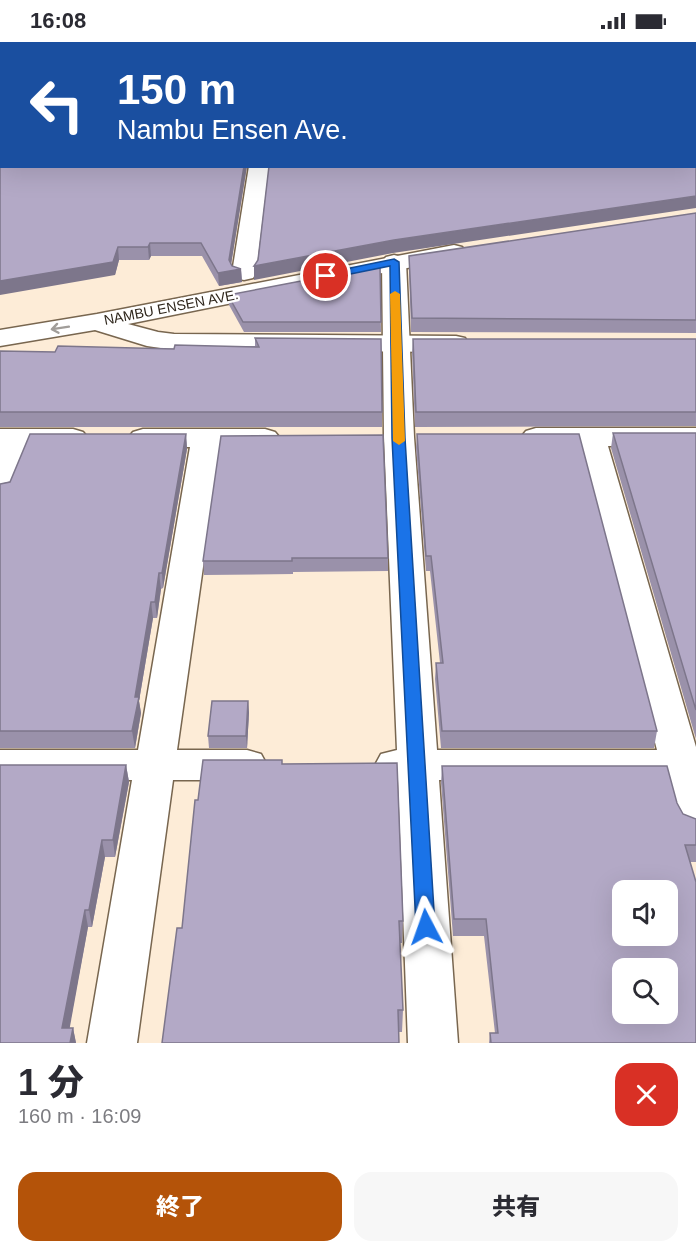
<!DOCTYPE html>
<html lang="ja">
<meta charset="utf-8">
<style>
body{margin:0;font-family:Helvetica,"Noto Sans JP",sans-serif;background:#f7f7f7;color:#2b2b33;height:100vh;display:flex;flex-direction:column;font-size:22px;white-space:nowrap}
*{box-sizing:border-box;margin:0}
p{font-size:20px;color:#7c7c81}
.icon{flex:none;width:33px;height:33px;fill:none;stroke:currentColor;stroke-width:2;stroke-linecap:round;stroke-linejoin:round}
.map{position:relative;height:1001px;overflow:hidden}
.panel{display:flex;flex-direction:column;background:#fff;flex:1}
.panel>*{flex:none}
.top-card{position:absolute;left:0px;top:0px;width:696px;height:126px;box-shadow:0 6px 24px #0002;background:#1a4fa0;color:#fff;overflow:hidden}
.tools{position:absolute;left:612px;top:838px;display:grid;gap:12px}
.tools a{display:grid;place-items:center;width:66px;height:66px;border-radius:12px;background:#fff;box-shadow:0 6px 24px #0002;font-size:30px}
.pin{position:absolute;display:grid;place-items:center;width:51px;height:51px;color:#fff;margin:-26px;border:3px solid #fff;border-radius:50%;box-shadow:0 2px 6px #0007}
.me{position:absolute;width:66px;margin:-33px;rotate:356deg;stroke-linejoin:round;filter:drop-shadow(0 0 4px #0008)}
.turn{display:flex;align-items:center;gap:21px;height:126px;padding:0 18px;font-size:27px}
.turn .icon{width:78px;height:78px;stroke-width:2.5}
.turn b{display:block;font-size:42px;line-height:51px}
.round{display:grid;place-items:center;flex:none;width:63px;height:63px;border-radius:18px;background:#f7f7f7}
.head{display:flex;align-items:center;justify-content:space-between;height:102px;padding:0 18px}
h1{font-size:36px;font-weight:800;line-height:45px}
.action{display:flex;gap:12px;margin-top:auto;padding:12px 18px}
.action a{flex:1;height:69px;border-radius:18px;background:#b45309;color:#fff;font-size:24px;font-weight:800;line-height:69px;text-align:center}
.action a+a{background:#f7f7f7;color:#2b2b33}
.status{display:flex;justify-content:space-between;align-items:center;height:42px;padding:0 30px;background:#fff;direction:ltr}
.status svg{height:16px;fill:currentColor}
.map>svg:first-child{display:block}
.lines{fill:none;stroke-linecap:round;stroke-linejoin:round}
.street-casing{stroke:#78664f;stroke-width:3}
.secondary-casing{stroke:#78664f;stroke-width:3}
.street{fill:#fff;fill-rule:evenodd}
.secondary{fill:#fff;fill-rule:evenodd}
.wall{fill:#9a91aa}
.shaded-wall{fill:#7d768b}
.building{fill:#b3a9c6;stroke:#7d768b;stroke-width:1.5;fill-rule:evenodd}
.oneway{stroke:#a19d99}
.route{fill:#1a73e8;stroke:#114b97;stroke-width:1.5}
.slow{fill:#f59e0b}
.labels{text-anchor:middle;stroke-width:4.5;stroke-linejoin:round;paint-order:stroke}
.far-street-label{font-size:14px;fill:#2e261c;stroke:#fff}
</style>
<div class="status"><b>16:08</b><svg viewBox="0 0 49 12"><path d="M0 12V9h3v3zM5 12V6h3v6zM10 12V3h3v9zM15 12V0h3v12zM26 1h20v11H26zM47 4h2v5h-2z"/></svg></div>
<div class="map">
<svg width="696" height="1001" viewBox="0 0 696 1001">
<rect width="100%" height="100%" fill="#fdecd7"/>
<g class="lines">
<defs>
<g id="street">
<polygon points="249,124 269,124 256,231 253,236 244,238 235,236 232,231"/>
<polygon points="394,213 402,215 406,220 414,395 437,708 657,708 579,404 536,404 526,401 521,395 526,389 536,386 696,386 696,404 608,404 696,705 696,793 681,788 675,777 665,738 439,738 458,1001 408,1001 398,738 381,734 375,723 381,712 397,708 384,395 382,220 386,215"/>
<polygon points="0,387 73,387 83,390 88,396 83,402 73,405 31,405 11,454 0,456"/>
<polygon points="143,387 265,387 275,390 280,396 275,402 265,405 220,405 177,708 247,708 261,712 267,723 261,734 247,738 173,738 137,1001 87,1001 132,738 0,738 0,708 138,708 190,405 143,405 133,402 128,396 133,390"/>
</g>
<polygon id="secondary" points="454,203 462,205 466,210 462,215 128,282 158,290 174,292 456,294 465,296 469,302 465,308 456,310 174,308 147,304 95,288 0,304 0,288 97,272"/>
</defs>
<use href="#street" class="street-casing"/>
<use href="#secondary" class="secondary-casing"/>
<use href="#street" class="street"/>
<use href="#secondary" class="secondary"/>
</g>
<g class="wall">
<polygon points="2,124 247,124 231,222 232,224 241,227 242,240 219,244 202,214 151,214 149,218 119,218 115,233"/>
<polygon points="696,171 696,291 411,290 409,227 409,214"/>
<polygon points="380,224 381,290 244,290 229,263 228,253"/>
<polygon points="255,296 382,370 382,385 0,385 0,309 55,310 255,304"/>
<polygon points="413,297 696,297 696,384 415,385 412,311"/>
<polygon points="613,391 696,391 696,697 611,406"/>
<polygon points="186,392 187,407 163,546 161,547 157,576 153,576 139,659 141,671 135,706 0,706 0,442"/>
<polygon points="417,392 657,689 654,706 441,706 435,637 436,621 440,621 430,529 426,529 416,406"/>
<polygon points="221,394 388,516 388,529 293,530 293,532 204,533 203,519"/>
<polygon points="248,659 249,671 247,706 209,706 208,694"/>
<polygon points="282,722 403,879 402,901 400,901 403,968 402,990 399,990 182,886 198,758"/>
<polygon points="126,723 129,740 115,815 105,815 92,885 88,885 69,986 73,986 76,1001 0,1001"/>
<polygon points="442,724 677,761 683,772 696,777 696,820 690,820 696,1001 489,1001 490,991 495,991 484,894 453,894 441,741"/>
</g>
<g class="shaded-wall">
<polygon points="696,30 696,40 694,41 694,31"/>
<polygon points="696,79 696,90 694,91 694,80"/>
<polygon points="0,80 2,88 2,91 0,92"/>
<polygon points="244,124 247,124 230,229 241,227 242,240 219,244 218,231 229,218"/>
<polygon points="696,154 696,166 393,211 254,238 254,224 394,198"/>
<polygon points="150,201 151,214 149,218 148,205"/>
<polygon points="118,205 119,218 115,233 0,253 0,239"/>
<polygon points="186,392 187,407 163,546 162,531"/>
<polygon points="159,531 161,547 157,576 155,560"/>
<polygon points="151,560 153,576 139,659 141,671 135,706 132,689 135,655"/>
<polygon points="248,659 249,671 247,706 246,694"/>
<polygon points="126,723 129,740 115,815 113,798"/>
<polygon points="102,798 105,815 92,885 89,868"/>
<polygon points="85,868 88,885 67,1001 62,986"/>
<polygon points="73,986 76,1001 70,1001"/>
</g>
<g class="building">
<polygon points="0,0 696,0 696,30 694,31 694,2 2,2 2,81 0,80"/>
<polygon points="696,43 696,79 694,80 694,44"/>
<polygon points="0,94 2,94 2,124 244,124 229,218 232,224 241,227 218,231 201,201 150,201 148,205 118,205 113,220 0,239"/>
<polygon points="694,94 696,94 696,154 394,198 254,224 258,218 269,124 694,124"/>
<polygon points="696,171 696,278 412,276 409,214"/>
<polygon points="380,224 381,280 243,280 228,253"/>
<polygon points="255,296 381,297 382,370 0,370 0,309 55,310 58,304 174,307 175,303 259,305"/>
<polygon points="413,297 696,297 696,370 416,370"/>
<polygon points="613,391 696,391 696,668"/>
<polygon points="30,392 186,392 162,531 159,531 155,560 151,560 135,655 139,655 132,689 0,689 0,442 10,440"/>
<polygon points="417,392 579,392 657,689 442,689 436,621 443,621 431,514 426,514"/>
<polygon points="383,393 388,516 292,516 292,519 203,519 221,394"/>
<polygon points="212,659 248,659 246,694 208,694"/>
<polygon points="203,718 282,718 282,722 397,721 403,879 399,879 403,968 398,968 399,1001 162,1001 177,886 182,886 195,758 198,758"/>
<polygon points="0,723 126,723 113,798 102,798 89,868 85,868 62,986 73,986 70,1001 0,1001"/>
<path d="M442,724h225l10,37 6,11 13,5v26h-11l11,37v161h-205l-1,-10h8l-12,-114h-32zM622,849h46v45h-46zM622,927h46v45h-46z"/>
</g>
<defs><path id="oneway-shaft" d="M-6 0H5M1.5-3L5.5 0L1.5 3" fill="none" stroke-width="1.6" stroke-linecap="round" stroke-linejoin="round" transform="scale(1.5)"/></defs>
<use class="oneway" href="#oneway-shaft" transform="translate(60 286) rotate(171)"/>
<polygon class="route" points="394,217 399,220 405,396 435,885 432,891 426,893 419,891 416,885 392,396 390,224 326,237 321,234 326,231"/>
<polygon class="slow" points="395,249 400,252 405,399 399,403 393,399 390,252"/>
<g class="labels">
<g class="far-street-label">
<text transform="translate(171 265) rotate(-11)" y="5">NAMBU ENSEN AVE.</text>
</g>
</g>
</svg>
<div class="tools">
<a><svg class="icon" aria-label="sound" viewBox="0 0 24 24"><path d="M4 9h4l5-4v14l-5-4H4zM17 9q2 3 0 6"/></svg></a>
<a><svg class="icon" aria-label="search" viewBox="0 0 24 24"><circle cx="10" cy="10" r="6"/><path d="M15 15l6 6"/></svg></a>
</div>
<div class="pin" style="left:326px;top:234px;background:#d93025"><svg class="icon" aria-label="arrive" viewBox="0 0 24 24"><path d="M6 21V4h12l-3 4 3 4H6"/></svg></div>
<svg class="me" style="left:426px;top:885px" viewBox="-20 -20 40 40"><path d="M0-17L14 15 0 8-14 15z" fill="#1a73e8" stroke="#fff" stroke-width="4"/></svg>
<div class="top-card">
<div class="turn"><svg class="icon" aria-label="left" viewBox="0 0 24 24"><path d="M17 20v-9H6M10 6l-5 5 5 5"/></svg><div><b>150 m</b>Nambu Ensen Ave.</div></div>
</div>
</div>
<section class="panel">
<div class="head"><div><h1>1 分</h1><p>160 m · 16:09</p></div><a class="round" style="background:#d93025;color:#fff"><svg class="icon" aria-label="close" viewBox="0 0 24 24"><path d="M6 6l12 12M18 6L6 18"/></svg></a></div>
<div class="action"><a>終了</a><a>共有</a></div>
</section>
